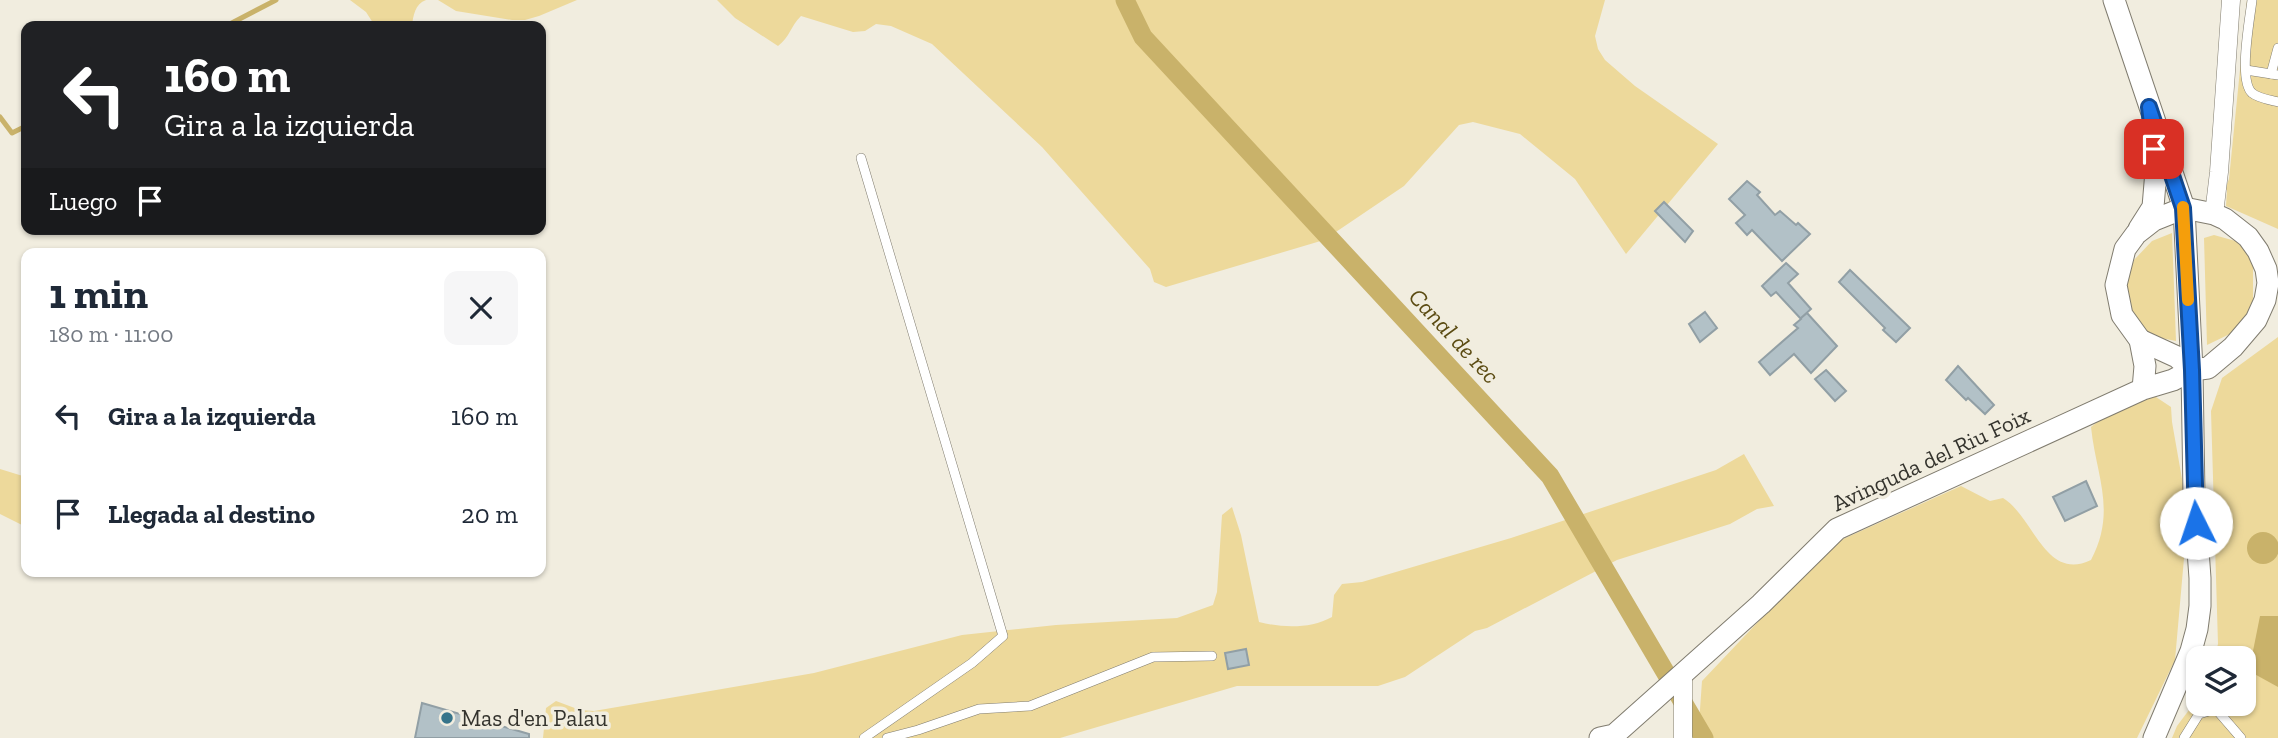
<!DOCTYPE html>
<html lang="es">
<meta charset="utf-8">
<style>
body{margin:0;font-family:"Zilla Slab",serif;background:#f6f6f7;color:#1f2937;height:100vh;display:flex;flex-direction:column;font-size:26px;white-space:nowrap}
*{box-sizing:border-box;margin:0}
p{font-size:23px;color:#747a83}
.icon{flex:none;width:38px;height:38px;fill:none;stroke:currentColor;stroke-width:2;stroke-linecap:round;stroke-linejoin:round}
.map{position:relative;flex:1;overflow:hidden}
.drawer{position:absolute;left:21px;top:248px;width:525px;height:329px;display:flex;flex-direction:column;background:#fff;border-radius:14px;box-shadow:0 2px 5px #0004}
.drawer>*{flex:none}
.top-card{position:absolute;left:21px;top:21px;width:525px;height:214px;border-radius:14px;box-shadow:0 2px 5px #0004;background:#202124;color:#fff;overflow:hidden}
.buttons{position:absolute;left:2186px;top:646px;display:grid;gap:14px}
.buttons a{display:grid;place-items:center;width:70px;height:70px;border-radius:14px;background:#fff;box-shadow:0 2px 5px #0004;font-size:35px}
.pin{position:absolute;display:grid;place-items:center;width:60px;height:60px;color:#fff;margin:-30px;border-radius:14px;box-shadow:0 4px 10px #0006}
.me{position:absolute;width:77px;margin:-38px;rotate:356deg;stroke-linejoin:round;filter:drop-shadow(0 0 5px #0008)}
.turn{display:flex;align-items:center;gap:24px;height:147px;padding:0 28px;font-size:32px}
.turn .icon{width:91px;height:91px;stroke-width:2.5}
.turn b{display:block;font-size:49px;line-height:60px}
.then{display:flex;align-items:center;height:66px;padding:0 28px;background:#0003;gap:14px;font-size:26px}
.round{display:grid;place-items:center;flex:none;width:74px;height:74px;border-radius:14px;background:#f6f6f7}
.overview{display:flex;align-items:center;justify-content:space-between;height:119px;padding:0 28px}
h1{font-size:42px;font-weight:700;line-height:52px}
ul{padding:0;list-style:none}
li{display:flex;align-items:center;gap:21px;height:98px;padding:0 28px}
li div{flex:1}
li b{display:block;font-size:26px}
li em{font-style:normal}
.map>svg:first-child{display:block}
.green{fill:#edd99b}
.water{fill:#c9b26a}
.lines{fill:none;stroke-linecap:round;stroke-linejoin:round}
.stream{stroke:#c9b26a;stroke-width:5}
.canal{stroke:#c9b26a;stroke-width:19}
.building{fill:#b2c1c7;stroke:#919fa5;stroke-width:2}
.service-casing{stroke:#807c6f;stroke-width:10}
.minor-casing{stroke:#807c6f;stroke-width:19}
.tertiary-casing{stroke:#807c6f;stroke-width:23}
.service{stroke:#fff;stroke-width:9}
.minor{stroke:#fff;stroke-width:18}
.tertiary{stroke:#fff;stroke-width:21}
.route-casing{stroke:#114b97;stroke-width:18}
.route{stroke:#1a73e8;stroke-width:12}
.slow{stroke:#f59e0b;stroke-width:12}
.poi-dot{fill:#36748a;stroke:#f1eddf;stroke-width:2.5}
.labels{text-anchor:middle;stroke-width:7;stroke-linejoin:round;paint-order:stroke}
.street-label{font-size:23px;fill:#34332d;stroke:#f1eddf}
.poi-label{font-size:23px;fill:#34332d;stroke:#f1eddf;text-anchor:start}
.water-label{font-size:24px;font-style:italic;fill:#5b4b12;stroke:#f1eddf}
</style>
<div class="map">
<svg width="2278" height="738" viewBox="0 0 2278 738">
<rect width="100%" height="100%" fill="#f1eddf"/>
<g class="green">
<path d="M350,0h76c-11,4 -13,16 -14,26h-37l-9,-14z"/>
<polygon points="438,0 577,0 539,16 525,20 512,20 456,11"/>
<path d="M717,0h888l-10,36 3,13 7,11 30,26 83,58 -92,110 -51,-75 -55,-45 -47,-12 -14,3 -55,61 -80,54 -158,47 -12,-5 -4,-13 -108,-122 -110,-103 -41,-18 -15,-2 -11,7 -12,1 -52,-16c-11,11 -11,21 -23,30l-43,-28z"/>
<polygon points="2247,0 2278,0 2278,229 2226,206 2227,190 2225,189 2229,179"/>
<polygon points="2172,233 2176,341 2151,336 2131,314 2124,287 2134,260 2152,241"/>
<polygon points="2214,235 2239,242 2253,261 2253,305 2236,331 2207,345 2204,238"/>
<polygon points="2278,337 2278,738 2172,738 2177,726 2198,698 2198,704 2244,704 2244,658 2214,658 2218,644 2211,411 2222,378"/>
<path d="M2153,395l18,12 1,15 16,91 -13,147 -38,78h-439l4,-57 130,-137 129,-58 29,15 13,-3c31,19 42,84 88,62 26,-49 5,-84 0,-133l10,-8z"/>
<path d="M1744,454l30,52 -17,3 -27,15 -113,36 -130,68 -12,3 -70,46 -27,9h-141l-177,52h-517l3,-30 10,-7 24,9 14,1 220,-38 148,-38 94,-10 121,-7 36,-13 4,-13 5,-77 10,-8 9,28 18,87c24,6 51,7 73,-5l2,-22 8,-11 20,-2 149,-44 205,-68z"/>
<polygon points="0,469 26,477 26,527 0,514"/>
</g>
<g class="water">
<circle cx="2263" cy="548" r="16"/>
<polygon points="2260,616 2278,616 2278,687 2249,671"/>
</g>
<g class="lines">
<g class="stream">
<polyline points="226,26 276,0"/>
<polyline points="0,117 12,133 26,126"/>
</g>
<polyline class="canal" points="1125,0 1143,37 1550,476 1704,738"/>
</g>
<g class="building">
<polygon points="1747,181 1760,192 1757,195 1775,215 1780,211 1796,225 1798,223 1810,234 1782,261 1752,230 1747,235 1736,223 1745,215 1729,199"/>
<polygon points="1664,202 1693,231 1685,242 1655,211"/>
<polygon points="1786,263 1798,274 1788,283 1811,309 1801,318 1807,313 1837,346 1811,373 1794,354 1770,375 1759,362 1798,328 1794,325 1801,319 1776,292 1771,296 1762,286"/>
<polygon points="1850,270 1910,328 1896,342 1883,330 1885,328 1839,282"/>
<polygon points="1705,312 1717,328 1700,342 1689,324"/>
<polygon points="1958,366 1994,405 1985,414 1968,398 1966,400 1946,380"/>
<polygon points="1826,370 1846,391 1835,401 1815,379"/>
<polygon points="2086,481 2097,506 2065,521 2053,497"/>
<polygon points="1246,649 1249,665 1228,669 1225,653"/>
<polygon points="422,703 529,734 529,738 415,738"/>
</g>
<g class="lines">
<defs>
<g id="service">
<path d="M2252,0c-2,19 -14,80 0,93 6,5 18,7 26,9"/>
<polyline points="2246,70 2278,75"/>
<polyline points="2271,74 2278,48"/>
<polyline points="861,158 1003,636 972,663 864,738"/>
<polyline points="887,738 918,730 979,709 1030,706 1153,657 1212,656"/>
<polyline points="2184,738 2199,714 2216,709 2241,738"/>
</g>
<g id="minor">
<polyline points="2214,214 2219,172 2231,0"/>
<polyline points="1683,738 1683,675"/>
</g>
<g id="tertiary">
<polyline points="2114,0 2184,208 2192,370 2194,495 2200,578 2200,606 2197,629 2191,651 2154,738"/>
<polyline points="2139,229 2153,207 2156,171 2154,147"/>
<polyline points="2140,340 2177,357 2192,370"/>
<polyline points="1600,738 1614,735 1761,604 1837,529 2143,389 2173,380 2192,370 2208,368 2233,347 2256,320 2265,300 2268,283 2266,269 2258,251 2248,237 2225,219 2214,214 2184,208 2154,220 2136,234 2125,249 2116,285 2122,315 2140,340 2145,366 2143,389"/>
</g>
</defs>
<use href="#service" class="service-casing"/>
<use href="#minor" class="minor-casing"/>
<use href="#tertiary" class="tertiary-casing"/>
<use href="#service" class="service"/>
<use href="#minor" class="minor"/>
<use href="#tertiary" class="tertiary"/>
</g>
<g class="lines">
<defs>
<polyline id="route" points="2154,149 2149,107 2183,208 2192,370 2196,523"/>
</defs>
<use href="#route" class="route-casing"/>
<use href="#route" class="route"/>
<polyline class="slow" points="2183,207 2188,300"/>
</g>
<circle class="poi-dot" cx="447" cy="718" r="7"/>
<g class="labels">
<g class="street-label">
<text transform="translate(1931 459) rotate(-25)" y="8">Avinguda del Riu Foix</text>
</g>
<g class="poi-label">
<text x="461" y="726">Mas d'en Palau</text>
</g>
<g class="water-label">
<text transform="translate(1454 336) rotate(47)" y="8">Canal de rec</text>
</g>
</g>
</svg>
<div class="buttons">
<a><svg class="icon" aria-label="layers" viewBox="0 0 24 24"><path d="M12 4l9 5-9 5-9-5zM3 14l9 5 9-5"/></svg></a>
</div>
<div class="pin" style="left:2154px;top:149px;background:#d93025"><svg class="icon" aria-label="arrive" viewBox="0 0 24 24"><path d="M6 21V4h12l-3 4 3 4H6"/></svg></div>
<svg class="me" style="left:2196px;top:523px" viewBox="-20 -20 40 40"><circle r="19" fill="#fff"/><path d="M0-13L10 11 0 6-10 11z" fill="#1a73e8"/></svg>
<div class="top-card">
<div class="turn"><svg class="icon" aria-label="left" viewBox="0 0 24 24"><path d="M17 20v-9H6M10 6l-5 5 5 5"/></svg><div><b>160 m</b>Gira a la izquierda</div></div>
<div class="then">Luego<svg class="icon" aria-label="arrive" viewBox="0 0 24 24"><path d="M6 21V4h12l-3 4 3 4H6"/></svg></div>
</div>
<section class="drawer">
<div class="overview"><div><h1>1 min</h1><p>180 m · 11:00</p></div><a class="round"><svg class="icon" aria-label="close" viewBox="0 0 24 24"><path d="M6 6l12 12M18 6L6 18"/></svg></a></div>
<ul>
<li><svg class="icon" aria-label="left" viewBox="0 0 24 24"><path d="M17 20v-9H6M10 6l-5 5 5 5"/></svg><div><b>Gira a la izquierda</b></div><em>160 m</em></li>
<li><svg class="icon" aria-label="arrive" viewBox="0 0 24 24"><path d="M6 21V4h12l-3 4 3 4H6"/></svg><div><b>Llegada al destino</b></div><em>20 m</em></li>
</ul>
</section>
</div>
